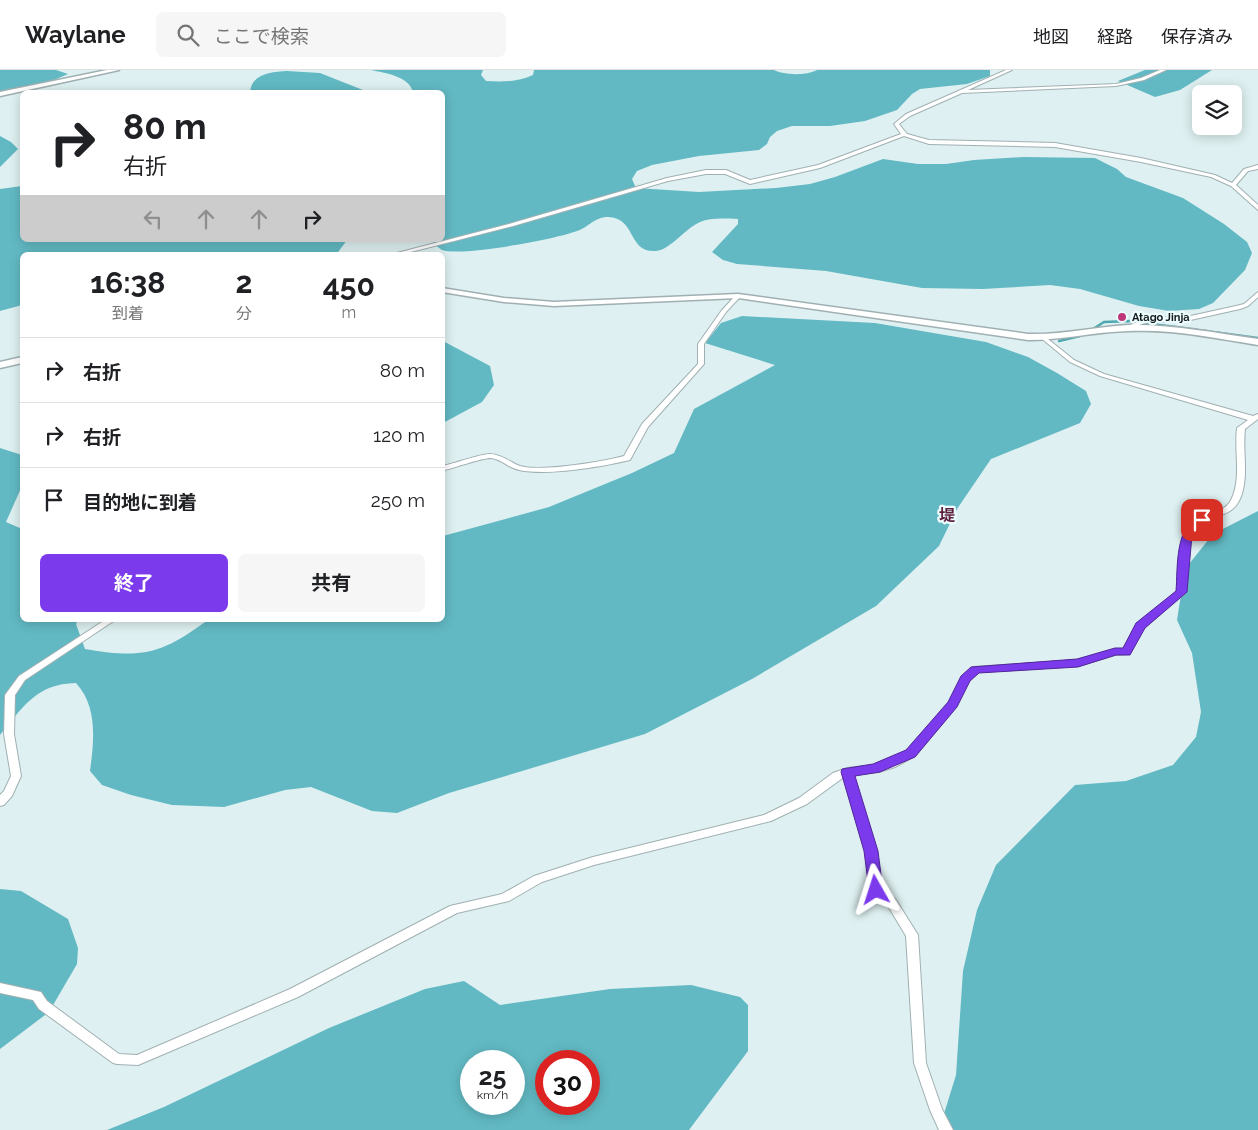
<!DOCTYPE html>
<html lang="ja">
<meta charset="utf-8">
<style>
body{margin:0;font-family:Raleway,"Noto Sans JP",sans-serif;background:#f6f6f6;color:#202124;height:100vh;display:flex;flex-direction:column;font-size:19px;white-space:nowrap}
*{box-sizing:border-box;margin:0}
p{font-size:16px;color:#757577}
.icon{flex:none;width:28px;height:28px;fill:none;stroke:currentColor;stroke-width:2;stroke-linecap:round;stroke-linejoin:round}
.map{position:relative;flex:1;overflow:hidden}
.panel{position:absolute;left:20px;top:182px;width:425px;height:370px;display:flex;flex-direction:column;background:#fff;border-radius:8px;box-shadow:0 2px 12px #0003}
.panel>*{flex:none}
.banner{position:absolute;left:20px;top:20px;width:425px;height:152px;border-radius:8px;box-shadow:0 2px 12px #0003;background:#fff;color:#202124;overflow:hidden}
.buttons{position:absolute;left:1192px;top:15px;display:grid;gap:10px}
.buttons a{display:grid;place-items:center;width:50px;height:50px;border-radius:8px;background:#fff;box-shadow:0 2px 12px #0003;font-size:25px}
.speed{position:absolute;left:460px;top:980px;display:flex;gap:10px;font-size:25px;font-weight:700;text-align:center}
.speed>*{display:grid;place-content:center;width:65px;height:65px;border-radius:50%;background:#fff;box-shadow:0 2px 12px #0003;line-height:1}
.speed small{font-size:12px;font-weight:400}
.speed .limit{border:8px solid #d22;background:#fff;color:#111}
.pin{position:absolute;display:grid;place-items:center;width:42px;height:42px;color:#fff;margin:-21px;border-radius:10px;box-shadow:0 2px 8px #0006}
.me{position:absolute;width:55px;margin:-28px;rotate:354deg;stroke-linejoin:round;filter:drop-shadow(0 0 4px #0008)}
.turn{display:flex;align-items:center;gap:18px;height:105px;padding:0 20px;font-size:22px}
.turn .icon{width:65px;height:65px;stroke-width:2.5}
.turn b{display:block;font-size:35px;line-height:42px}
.lanes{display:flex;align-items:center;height:48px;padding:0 20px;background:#0003;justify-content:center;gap:25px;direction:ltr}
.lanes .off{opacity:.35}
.eta{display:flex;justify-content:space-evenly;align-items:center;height:85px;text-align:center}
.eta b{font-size:30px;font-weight:700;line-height:35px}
.cta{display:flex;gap:10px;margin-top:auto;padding:10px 20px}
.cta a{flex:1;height:58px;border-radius:8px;background:#7c3aed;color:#fff;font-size:20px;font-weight:700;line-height:58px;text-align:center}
.cta a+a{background:#f6f6f6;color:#202124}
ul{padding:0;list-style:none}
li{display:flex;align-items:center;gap:15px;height:65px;padding:0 20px;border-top:1px solid #e0e0e0}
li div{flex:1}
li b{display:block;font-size:19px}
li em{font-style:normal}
header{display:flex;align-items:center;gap:30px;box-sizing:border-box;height:70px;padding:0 25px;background:#fff;border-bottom:1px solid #e0e0e0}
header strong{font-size:24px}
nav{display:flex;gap:28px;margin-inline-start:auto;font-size:18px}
.search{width:350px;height:45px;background:#f6f6f6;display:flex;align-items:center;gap:12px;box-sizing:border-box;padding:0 18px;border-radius:8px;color:#757577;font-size:19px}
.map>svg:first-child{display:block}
.forest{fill:#62b9c3;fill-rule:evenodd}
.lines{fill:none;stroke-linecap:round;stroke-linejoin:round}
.stream{stroke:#4fa7b0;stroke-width:2.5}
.minor-casing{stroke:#a0b0b2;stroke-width:2}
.tertiary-casing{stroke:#a0b0b2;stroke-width:3}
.secondary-casing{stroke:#a0b0b2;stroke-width:3}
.minor{fill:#fff;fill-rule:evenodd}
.tertiary{fill:#fff;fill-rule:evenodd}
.secondary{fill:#fff;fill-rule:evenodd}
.route{fill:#7c3aed;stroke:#51269a}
.poi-dot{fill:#be3879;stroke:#ecfdff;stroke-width:2}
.labels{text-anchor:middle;stroke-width:4.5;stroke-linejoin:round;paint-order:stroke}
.far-poi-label{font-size:11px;font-weight:bold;fill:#13191a;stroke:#ecfdff;text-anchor:start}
.quarter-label{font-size:16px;font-weight:bold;fill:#5f1e3c;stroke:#ecfdff}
</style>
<header>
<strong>Waylane</strong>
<div class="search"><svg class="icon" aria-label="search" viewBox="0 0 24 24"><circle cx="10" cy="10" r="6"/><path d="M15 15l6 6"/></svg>ここで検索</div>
<nav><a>地図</a><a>経路</a><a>保存済み</a></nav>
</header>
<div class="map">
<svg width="1258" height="1060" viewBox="0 0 1258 1060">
<rect width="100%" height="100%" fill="#def0f1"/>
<g class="forest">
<polygon points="0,0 56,0 68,4 42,15 0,22"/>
<path d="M371,0h112l-2,5 5,6c16,1 32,1 47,-6l1,-5h240c10,5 32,6 43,0h173v6l-23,8 -47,5 -8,5 -15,16 -32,11 -35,5h-38l-15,5 -7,6 -3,7 -8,6 -60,6 -47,9 -15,6 -5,8 4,9 63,4 77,-4 34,-4 25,-7 48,-18 35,5h28l28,-4 50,-3 71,1 22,11 9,8 57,21 41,26 23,18 5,11 -7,17 -32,33 -14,6 -30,2 -30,-5 -59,-17 -30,-4 -67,4 -61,-1 -96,-17 -89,-7 -14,-4 -11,-8 26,-28v-5c-11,0 -27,-2 -38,3 -13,5 -30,28 -44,29 -29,2 -19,-33 -48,-34 -14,0 -19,10 -31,14 -21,8 -116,26 -135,19 -4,-2 -8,-7 -11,-10h11v-148h-29c-4,-16 -28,-19 -42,-22z"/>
<polygon points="1145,0 1212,0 1180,20 1155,27 1118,11"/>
<path d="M287,1l33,2 48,19h-118c2,-19 22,-20 37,-21z"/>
<polygon points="0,66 11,72 18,79 0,97"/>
<polygon points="22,116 22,170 347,170 336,185 22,185 22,235 0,241 0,119"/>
<path d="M742,246l133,7 111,19 42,15 29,16 29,18 5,13 -11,19 -89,36 -34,50 -18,37 -63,60 -124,73 -107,55 -196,59 -52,20 -25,-2 -61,-24 -26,3 -61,17 -52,-2 -41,-10 -29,-10 -12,-14c4,-30 8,-64 -14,-88 -40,1 -53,24 -76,52v-287l22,7v31l-16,36 16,7v91h56l-2,4 9,25c58,10 76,5 123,-29h234l1,-84 106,-29 83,-34 42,-20 20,-44 81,-44 -70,-22 16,-20z"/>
<polygon points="443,271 490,296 494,315 482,332 443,353"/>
<polygon points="1258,441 1258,1060 939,1060 956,1005 963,901 977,840 996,795 1075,715 1126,711 1173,695 1196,667 1201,642 1192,583 1177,550 1185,499 1213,464"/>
<polygon points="0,819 21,821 68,849 78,878 77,894 49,942 0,979"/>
<path d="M464,911l36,24 110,-16 81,-4 49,12 8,8v46l-59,79h-582l57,-23 165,-79 96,-39zM514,991v43h-43v-43zM589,991v43h-43v-43z"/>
</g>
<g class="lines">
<g class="stream">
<polyline points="1093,259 1104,252 1130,251 1258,268"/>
<polyline points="1059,271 1080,266"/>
</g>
<defs>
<g id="minor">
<polygon points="1006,0 1012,0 968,20 1116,14 1141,8 1160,0 1166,0 1144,10 1116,16 962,23 910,46 899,54 907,64 929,70 1055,73 1141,88 1215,105 1232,113 1244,99 1258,95 1258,99 1248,101 1236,115 1258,135 1258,140 1231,116 1211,107 1141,92 1055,77 929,74 904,66 820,98 750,114 725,104 706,104 668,111 513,156 399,185 389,185 509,154 667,108 706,100 726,100 750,110 818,95 901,64 894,54 906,44"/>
<polygon points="1258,222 1258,227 1248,236 1240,239 1186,251 1147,252 1129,259 1126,257 1146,248 1186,247 1236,236 1244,234"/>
<path d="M738,224l3,2 -15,16 -22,32v20l-56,63 -18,33c-30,7 -81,16 -111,10 -10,-2 -18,-11 -28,-12 -9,0 -38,10 -49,13v-5c11,-2 41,-13 49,-12 11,1 19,8 29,12 20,6 82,-4 104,-10l18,-32 56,-60v-20l24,-34 14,-15z"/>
<path d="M1043,265l31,25 30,14 149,42 5,-2v5l-13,10c-3,23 5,50 -6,72 -11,20 -34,12 -44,28 -10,14 -8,47 -10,64l-41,35 -15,26 -14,1 -37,11 -100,6 -9,9 -13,25 -41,50 -20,11 -16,5 -26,3 23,76 5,38 15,11 22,35 8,128 16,46 11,21h-14l-9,-20 -16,-47 -8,-127 -18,-30 -14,-10 -4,-6 -4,-39 -22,-74 -37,27 -36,17 -177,44 -52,17 -33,19 -52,12 -159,84 -160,68 -21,-1 -4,-1 -74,-54 -6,-9 -33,-7v-10l41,9 6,9 72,53 18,1 153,-66 160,-83 52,-12 32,-18 59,-19 171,-42 35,-17 34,-25 14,-5 28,-3 12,-4 20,-9 42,-49 13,-26 11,-10 105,-7 37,-11h8l15,-25 39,-32c2,-27 -3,-67 29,-77 9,-3 20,-5 25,-15 11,-21 3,-49 6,-72l11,-8 -148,-44 -30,-14 -29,-24 -1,-1z"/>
<polygon points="105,550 115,550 25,610 15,625 14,664 21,706 12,726 4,735 0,736 0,725 4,721 11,706 4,664 5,625 19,606"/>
</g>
<g id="tertiary">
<path d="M442,218l62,10 50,4 184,-8 290,40c34,1 66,-7 100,-9 44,-1 87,8 130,14v6c-43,-7 -86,-16 -130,-14 -34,1 -66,9 -100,9l-290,-42 -184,8 -50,-4 -62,-10z"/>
<polygon points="22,287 22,293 0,298 0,292"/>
</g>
<polygon id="secondary" points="107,0 119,0 0,26 0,22"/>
</defs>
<use href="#minor" class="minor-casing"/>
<use href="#tertiary" class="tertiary-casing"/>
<use href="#secondary" class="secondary-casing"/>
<use href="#minor" class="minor"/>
<use href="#tertiary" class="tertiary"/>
<use href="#secondary" class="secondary"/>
</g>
<path class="route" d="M1202,446l5,4 -10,7 -5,8 -5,57 -42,36 -15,27h-14l-38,12 -99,6 -9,8 -13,26 -42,50 -35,15 -25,4 23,75 5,39 -2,3 -5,2 -5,-2 -2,-3 -5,-39 -23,-79 1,-3 31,-5 33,-14 42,-48 13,-26 10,-9 106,-8 38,-11h8l13,-25 40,-32c2,-23 -2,-67 26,-75z"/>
<circle class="poi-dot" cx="1122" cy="247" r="5"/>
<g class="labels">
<g class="far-poi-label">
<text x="1132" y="251">Atago Jinja</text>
</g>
<g class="quarter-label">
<text x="947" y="451">堤</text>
</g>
</g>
</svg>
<div class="buttons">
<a><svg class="icon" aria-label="layers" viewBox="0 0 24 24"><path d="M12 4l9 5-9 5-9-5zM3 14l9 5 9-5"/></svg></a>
</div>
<div class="speed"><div>25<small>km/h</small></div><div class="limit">30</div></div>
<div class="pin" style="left:1202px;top:450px;background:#d93025"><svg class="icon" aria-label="arrive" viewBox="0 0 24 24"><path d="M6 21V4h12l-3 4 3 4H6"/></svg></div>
<svg class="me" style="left:876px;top:820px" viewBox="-20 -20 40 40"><path d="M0-17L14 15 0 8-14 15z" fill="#7c3aed" stroke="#fff" stroke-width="4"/></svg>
<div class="banner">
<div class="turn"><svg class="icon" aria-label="right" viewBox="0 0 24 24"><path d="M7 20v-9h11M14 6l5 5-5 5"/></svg><div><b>80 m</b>右折</div></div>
<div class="lanes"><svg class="icon off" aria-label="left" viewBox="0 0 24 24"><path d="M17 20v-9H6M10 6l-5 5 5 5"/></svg><svg class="icon off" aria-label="ahead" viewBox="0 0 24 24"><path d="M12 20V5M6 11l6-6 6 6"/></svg><svg class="icon off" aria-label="ahead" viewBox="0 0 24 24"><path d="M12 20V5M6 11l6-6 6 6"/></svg><svg class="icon" aria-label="right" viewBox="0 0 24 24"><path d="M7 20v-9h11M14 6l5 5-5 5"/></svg></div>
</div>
<section class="panel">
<div class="eta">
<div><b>16:38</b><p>到着</p></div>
<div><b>2</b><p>分</p></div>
<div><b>450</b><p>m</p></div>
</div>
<ul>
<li><svg class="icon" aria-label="right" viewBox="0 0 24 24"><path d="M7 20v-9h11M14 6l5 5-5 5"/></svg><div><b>右折</b></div><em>80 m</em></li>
<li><svg class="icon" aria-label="right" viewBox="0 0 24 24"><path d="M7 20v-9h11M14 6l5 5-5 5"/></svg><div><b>右折</b></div><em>120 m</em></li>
<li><svg class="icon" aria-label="arrive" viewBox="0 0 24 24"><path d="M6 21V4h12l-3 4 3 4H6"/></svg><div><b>目的地に到着</b></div><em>250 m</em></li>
</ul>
<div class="cta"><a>終了</a><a>共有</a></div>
</section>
</div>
